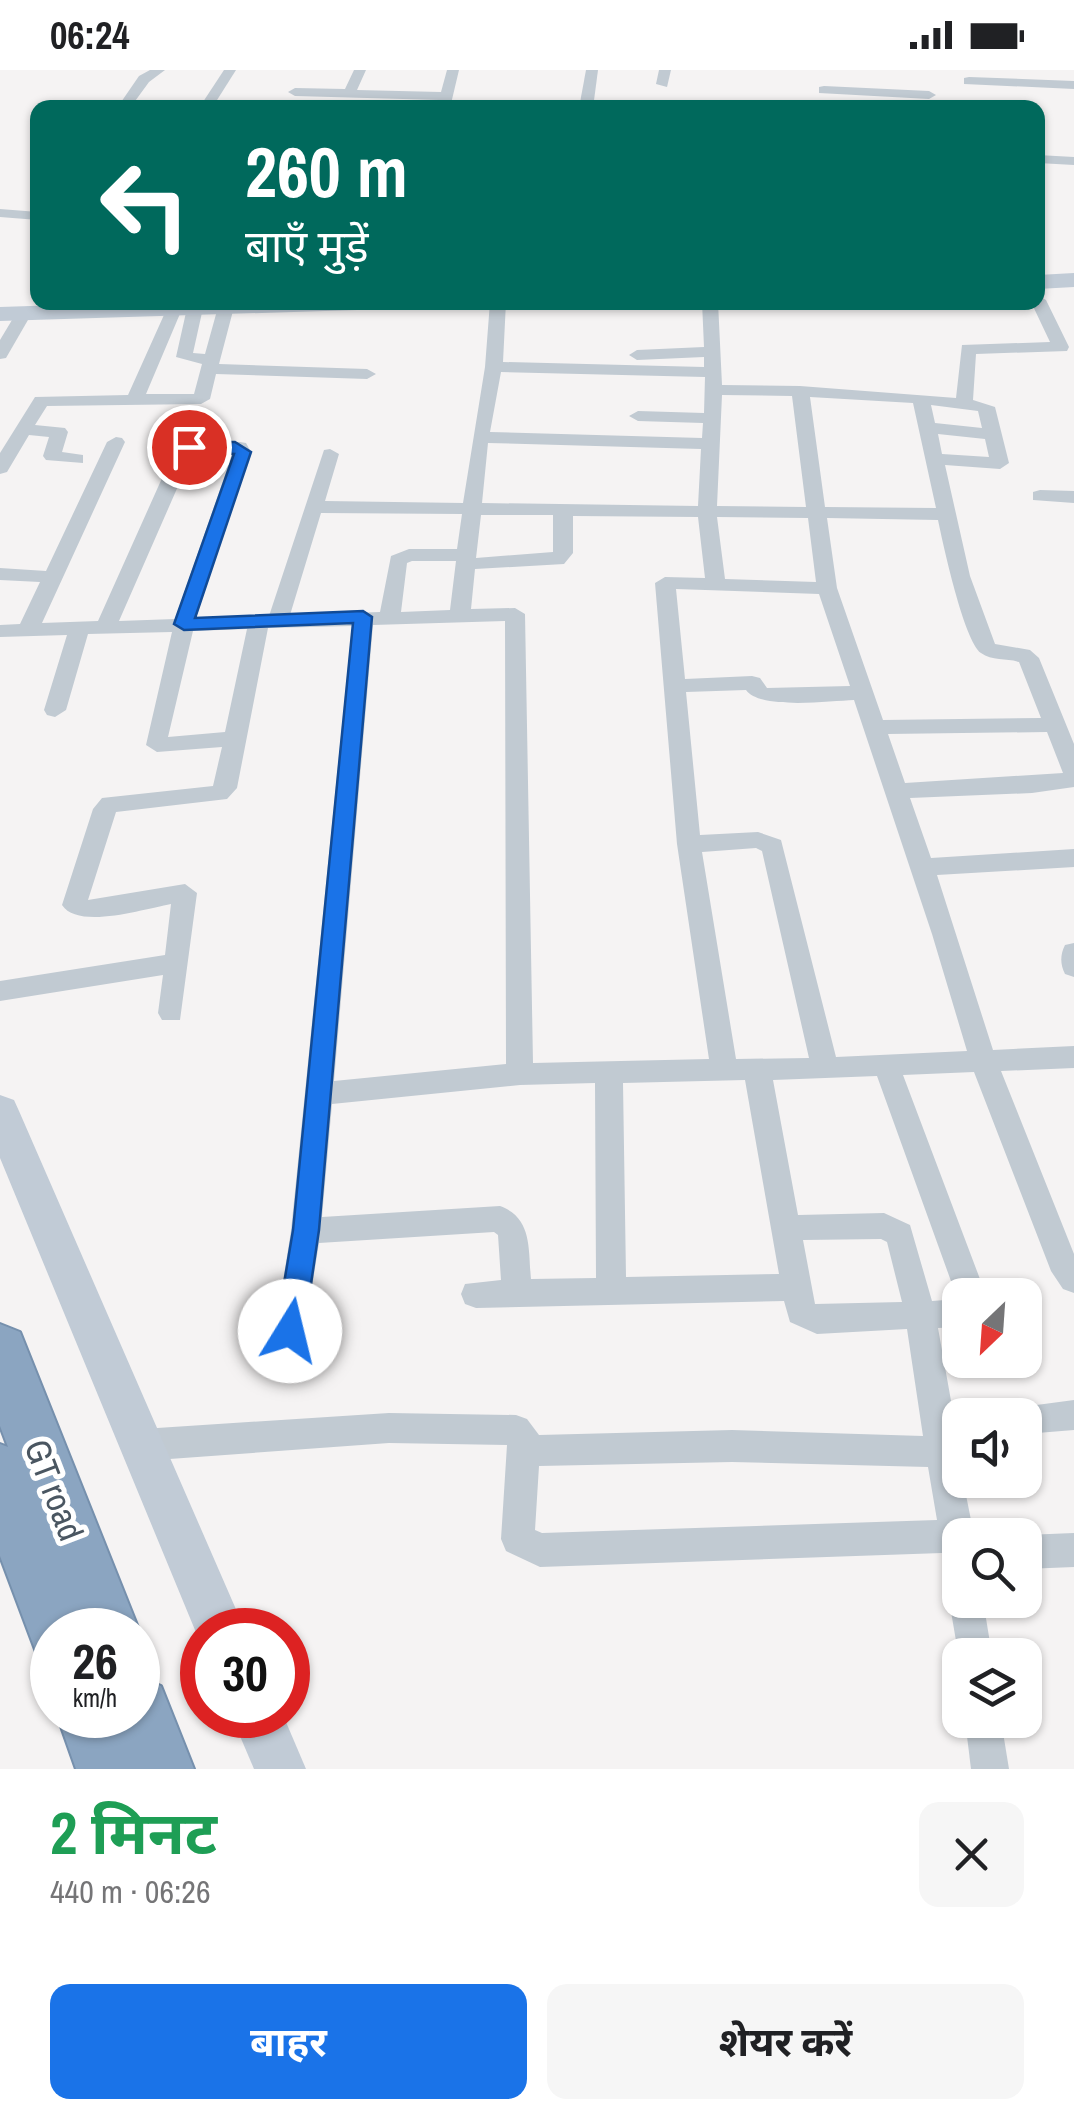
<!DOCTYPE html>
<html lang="hi">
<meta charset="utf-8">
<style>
body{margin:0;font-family:"Archivo Narrow","Noto Sans Devanagari",sans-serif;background:#f6f6f6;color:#202124;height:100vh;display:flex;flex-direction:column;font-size:38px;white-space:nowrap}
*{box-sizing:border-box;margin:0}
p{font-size:32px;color:#757577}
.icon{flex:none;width:55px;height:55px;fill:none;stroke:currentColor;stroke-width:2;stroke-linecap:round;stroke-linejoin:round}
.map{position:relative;height:1699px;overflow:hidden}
.side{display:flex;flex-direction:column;background:#fff;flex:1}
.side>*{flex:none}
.hud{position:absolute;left:30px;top:30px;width:1015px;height:210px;border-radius:20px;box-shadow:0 2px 8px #0004;background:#00695c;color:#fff;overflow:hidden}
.needle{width:65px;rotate:205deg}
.buttons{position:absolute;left:942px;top:1208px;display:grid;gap:20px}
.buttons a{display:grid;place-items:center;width:100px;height:100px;border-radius:20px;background:#fff;box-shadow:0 2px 8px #0004;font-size:50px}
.speed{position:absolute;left:30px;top:1538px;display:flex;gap:20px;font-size:50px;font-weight:700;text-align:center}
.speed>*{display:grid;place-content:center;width:130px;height:130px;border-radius:50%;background:#fff;box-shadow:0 2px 8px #0004;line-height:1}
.speed small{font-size:25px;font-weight:400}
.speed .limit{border:15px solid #d22;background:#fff;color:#111}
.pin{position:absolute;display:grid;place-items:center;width:85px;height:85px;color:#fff;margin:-42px;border:5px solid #fff;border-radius:50%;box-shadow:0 2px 10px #0007}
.me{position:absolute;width:110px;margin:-55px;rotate:9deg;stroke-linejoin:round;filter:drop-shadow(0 0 8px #0008)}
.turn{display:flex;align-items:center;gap:35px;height:210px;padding:0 50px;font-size:45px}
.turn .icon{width:130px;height:130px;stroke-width:2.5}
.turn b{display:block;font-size:70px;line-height:85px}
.round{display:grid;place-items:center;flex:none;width:105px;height:105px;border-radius:20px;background:#f6f6f6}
.summary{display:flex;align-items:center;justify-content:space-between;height:170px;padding:0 50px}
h1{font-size:60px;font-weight:700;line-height:75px;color:#1e9e55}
.cta{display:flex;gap:20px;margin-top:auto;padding:20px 50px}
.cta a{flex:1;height:115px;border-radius:20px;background:#1a73e8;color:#fff;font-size:40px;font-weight:700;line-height:115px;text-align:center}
.cta a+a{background:#f6f6f6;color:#202124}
.status{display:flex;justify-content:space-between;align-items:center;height:70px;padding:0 50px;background:#fff;direction:ltr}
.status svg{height:28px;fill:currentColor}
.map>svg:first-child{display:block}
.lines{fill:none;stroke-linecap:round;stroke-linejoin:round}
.highway-casing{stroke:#7690ad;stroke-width:4}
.street{fill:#c1cad2;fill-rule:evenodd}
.secondary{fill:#c1cbd6;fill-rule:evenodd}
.highway{fill:#8ba5c1;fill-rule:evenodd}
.route{fill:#1a73e8;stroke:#114b97;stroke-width:2.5}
.labels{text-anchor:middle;stroke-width:10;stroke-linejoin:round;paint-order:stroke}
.near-street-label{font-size:35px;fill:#4a5661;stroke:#fff}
</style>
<div class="status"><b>06:24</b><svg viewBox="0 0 49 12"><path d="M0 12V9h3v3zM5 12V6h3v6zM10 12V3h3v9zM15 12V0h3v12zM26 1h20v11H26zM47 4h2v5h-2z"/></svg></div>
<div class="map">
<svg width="1074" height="1699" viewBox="0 0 1074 1699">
<rect width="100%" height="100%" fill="#f5f3f3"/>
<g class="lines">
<defs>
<g id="highway">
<polygon points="0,1254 20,1262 139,1560 52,1560 52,1589 36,1582 0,1486 0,1374 8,1377 0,1356"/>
<polygon points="138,1606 161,1616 194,1699 76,1699 57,1645 138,1645"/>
</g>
</defs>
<use href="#highway" class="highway-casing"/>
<g class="street">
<polygon points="150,0 165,0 149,12 130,38 117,38 139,6"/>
<polygon points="224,0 236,0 212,38 199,38"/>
<polygon points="354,0 366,0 357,20 441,22 447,0 459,0 450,38 436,38 439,30 295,26 288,22 295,18 345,19"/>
<polygon points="586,0 598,0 593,38 579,38"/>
<polygon points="659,0 671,0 667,17 656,14"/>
<polygon points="969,7 1074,11 1074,19 964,14 964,8"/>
<polygon points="824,16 929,21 936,25 929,29 819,23 819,17"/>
<polygon points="1038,85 1074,87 1074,95 1038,93"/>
<polygon points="0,139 38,142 38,150 0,147"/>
<path d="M1038,225l8,5 23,47 -2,4 -91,3 -3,46 22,7 14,56 -9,6 -55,-4 25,111 25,68 35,6 9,8 35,86v43l-42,6 -122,5 21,60 143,-9v18l-137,8 56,175 81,-4v22l-73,3 73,183v39l-11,-4 -12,-18 -77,-199 -71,3 83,220h-26v32l-22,1 22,123v29h3l11,55h-14v43l-12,-5 -6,-20 -402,14 -34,-16 -5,-12 6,-94 -118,-2 -247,18 -12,-5 -4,-11 4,-11 12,-5 247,-16 127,2 11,4 12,16 193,-5 191,6 -16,-107 -90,5 -27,-12 -6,-21 -308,7 -11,-4 -4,-10 4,-10 36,-4 -3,-45 -4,-3 -175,11 -14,88 -4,10 -11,4 -11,-4 -4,-10 16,-100 61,-605 -84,2 -31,160 -10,11 -111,13 -28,88 97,-16 12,9 -17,127h-18l-4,-7 5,-38 -163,26v-20l165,-26 6,-51c-27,5 -93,26 -109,1l31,-96 9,-11 111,-12 9,-39 -65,5 -11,-7 26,-113 -84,2 -22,76 -11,7 -8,-2 -3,-5 23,-75 -67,2v-12l20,-1 20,-42 -40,-2v-12l46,3 61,-129 9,-5 6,1 3,4 -83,181 56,-2 78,-174 13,-5h51l6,1 5,9 -55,166 73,-2 55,-166 6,-1 9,5 -14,47 138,2 22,-136 5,-65h16l-3,60 201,5v-10l-67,3 -8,-5 8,-5 67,-3 -2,-45h16l4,83 78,1 156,12 6,-53 88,-3 -19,-40h7zM501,302l204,5 -1,36 -66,-2 -9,5 9,5 65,2 -1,15 -212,-6zM722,325l70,1 14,111 -89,-1zM810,327l103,6 23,105 -111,-1zM931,335l47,6 4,17 -47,-5zM938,364l47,5 4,18 -47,-3zM488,373l213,6 -3,57 -216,-3zM193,382h40l-58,167 -56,2zM321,443l141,1 -5,35h-48l-18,7 -11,56 -90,3zM481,445h72v37l-77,6zM573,446l125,1 7,61 -40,-1 -10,6 22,261 32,215 -176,4 -8,-449 -10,-6 -44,1 4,-40 89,-5 9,-11zM717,447l91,1 8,64 -91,-3zM827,448l111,2c5,24 26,121 43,133 11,8 26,5 38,9l22,56 -158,2 -46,-132zM412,491h44l-6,49 -49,2 6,-49zM676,519l143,5 31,92 -83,2 -7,-10 -8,-2 -67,3zM505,551l1,443 -172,17 39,-456zM247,559l-22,103 -57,5 25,-106zM746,620c14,20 83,11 108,10l78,234 35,117 -131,6 -55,-217 -23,-8 -58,3 -14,-143zM1047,662l16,41 -158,10 -17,-49zM756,778l6,3 47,207 -73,1 -34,-207zM877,1006l79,219 2,4 -26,2 -22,-76 -26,-12 -86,2 -25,-135zM745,1010l34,194 -153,3 -3,-194zM595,1013l1,195 -65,1c-3,-29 2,-61 -31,-73l-178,11 10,-113 188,-19zM881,1169l6,3 15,60 -87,2 -12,-64zM732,1392l196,5 9,53 -395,13 -7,-3 4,-64z"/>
<polygon points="227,232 234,237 219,294 367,299 376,304 367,309 216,304 210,329 201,334 47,336 35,355 65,358 68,362 62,382 83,385 83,393 46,390 43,386 49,367 29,365 7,402 0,404 0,383 35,327 128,325 168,236 182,239 146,324 194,324 202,294 176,287 187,238 195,233 203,238 193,283 205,284 218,237"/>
<polygon points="18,240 32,243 6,288 0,289 0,270"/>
<polygon points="1040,420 1074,421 1074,433 1033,430 1033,422"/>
<path d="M1074,873v34l-9,-3c-5,-10 -5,-19 0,-29z"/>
<polygon points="1074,1330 1074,1360 1025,1364 1025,1345 1011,1345 1014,1338"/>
<polygon points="1074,1463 1074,1497 1025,1499 1025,1465"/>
<polygon points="960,1515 960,1530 983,1530 992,1585 960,1585 960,1594 949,1530 954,1518"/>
<polygon points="965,1650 1001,1650 1009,1699 971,1699"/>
</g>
<g class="secondary">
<polygon points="1074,203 1074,217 1038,219 1038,205"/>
<polygon points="152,232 400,232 389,239 0,251 0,237"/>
<polygon points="0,1025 14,1030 19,1041 245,1560 202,1560 202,1577 0,1088"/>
<polygon points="231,1645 283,1645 306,1699 254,1699"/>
</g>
<use href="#highway" class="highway"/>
</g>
<polygon class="route" points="235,372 251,382 195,548 363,541 372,547 319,1160 304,1261 300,1270 290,1273 280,1270 276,1261 293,1160 353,553 184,560 174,554 234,384 189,382 181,377 189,372"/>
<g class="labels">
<g class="near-street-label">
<text transform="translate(54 1420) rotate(69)" y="12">GT road</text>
</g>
</g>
</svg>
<div class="buttons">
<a><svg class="needle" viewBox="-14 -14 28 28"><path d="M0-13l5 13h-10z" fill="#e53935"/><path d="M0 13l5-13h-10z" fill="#757577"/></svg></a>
<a><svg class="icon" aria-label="sound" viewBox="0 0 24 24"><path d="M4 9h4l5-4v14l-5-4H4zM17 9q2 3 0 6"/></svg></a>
<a><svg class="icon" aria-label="search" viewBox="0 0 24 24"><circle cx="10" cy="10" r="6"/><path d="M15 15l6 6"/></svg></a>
<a><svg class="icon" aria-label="layers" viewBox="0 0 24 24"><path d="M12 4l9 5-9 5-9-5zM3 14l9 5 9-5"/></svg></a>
</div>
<div class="speed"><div>26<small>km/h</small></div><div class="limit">30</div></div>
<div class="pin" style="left:189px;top:377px;background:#d93025"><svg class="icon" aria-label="arrive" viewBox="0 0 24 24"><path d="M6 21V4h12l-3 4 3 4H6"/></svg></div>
<svg class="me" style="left:290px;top:1261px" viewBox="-20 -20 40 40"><circle r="19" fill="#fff"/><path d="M0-13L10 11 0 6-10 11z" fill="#1a73e8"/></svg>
<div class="hud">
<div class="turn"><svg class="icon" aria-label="left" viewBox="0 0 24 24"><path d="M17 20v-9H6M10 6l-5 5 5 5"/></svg><div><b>260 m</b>बाएँ मुड़ें</div></div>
</div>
</div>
<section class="side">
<div class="summary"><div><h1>2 मिनट</h1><p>440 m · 06:26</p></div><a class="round"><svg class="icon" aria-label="close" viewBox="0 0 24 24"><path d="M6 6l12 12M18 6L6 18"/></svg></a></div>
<div class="cta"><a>बाहर</a><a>शेयर करें</a></div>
</section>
